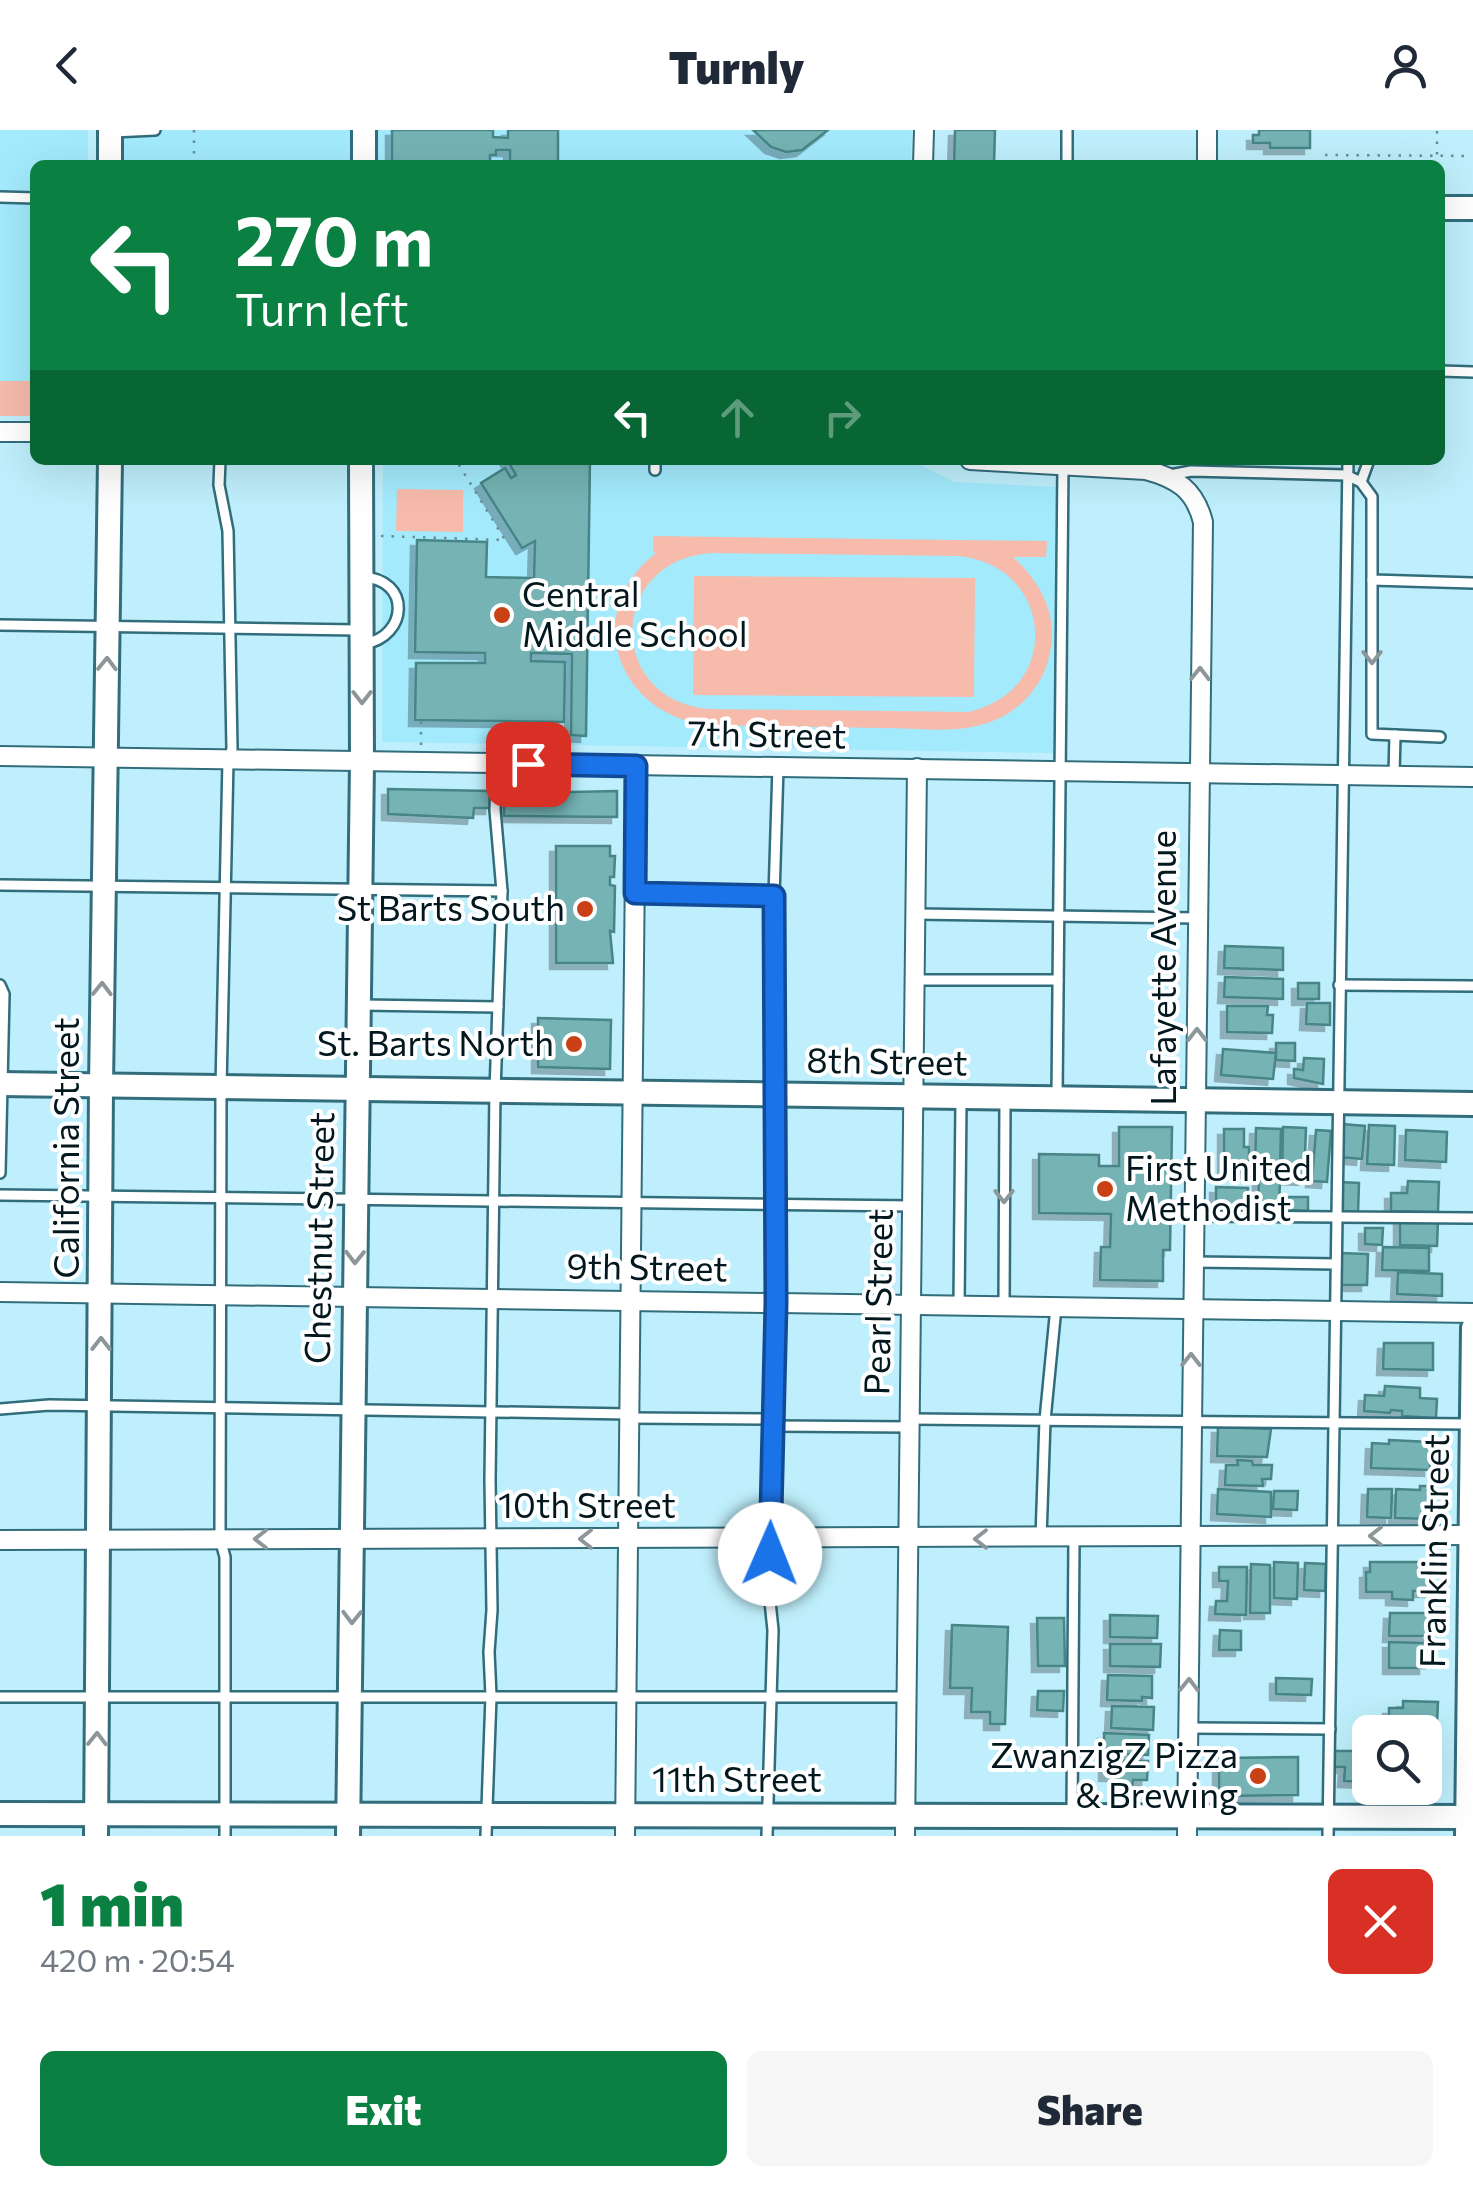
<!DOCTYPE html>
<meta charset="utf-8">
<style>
body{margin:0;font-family:Commissioner,sans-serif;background:#f6f6f7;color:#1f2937;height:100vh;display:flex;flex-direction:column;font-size:38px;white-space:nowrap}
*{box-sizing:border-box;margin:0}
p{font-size:32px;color:#747a83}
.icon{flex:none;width:55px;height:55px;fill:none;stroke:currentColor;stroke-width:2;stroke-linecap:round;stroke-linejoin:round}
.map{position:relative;height:1706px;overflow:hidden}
.side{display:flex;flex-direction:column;background:#fff;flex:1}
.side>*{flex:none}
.hud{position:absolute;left:30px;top:30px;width:1415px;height:305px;border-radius:15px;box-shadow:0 10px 40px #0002;background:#0b8043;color:#fff;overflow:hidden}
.tools{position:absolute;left:1352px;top:1585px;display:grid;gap:20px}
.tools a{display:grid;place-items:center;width:90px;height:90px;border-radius:15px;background:#fff;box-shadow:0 10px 40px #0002;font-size:50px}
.pin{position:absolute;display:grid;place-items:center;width:85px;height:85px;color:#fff;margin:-42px;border-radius:20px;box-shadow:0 5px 15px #0006}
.me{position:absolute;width:110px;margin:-55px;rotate:1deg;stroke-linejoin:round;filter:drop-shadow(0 0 8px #0008)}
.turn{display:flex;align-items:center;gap:35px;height:210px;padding:0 40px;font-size:45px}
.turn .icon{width:130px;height:130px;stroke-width:2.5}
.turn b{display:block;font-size:70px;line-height:85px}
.lanes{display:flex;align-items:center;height:95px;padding:0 40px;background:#0003;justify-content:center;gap:50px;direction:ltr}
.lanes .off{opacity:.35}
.round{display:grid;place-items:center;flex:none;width:105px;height:105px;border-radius:15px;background:#f6f6f7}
.overview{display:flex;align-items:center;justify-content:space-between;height:170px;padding:0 40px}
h1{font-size:60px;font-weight:800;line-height:75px;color:#0b8043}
.cta{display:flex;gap:20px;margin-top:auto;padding:20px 40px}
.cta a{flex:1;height:115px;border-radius:15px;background:#0b8043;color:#fff;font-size:40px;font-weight:800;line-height:115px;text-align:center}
.cta a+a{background:#f6f6f7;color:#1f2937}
header{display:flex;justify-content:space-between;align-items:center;height:130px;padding:0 40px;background:#fff;font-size:45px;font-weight:800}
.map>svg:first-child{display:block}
.built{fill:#a3eafd}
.green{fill:#f6bbaa;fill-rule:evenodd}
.building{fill:#74b3b4;stroke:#478586;stroke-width:2.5;filter:url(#shadow)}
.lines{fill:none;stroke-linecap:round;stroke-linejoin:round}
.lane-casing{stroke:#326d7c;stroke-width:14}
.street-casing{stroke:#326d7c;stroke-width:22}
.secondary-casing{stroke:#326d7c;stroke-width:28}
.path{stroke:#698d96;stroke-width:2.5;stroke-dasharray:2.5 8;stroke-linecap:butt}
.lane{stroke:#fff;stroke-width:9}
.street{stroke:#fff;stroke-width:18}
.secondary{stroke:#fff;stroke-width:22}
.oneway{stroke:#8d979a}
.route-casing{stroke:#114b97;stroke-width:25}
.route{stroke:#1a73e8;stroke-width:18}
.poi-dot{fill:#c94115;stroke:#fff;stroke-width:4}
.labels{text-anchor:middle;stroke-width:8;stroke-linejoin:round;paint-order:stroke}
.poi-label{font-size:35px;fill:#02181e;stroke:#fff;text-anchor:end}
.street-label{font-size:35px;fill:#02181e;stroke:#fff}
</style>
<header><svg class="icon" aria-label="back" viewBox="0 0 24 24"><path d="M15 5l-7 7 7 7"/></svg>Turnly<svg class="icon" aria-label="person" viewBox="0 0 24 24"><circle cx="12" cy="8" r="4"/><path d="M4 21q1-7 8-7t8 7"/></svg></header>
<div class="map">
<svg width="1473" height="1706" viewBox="0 0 1473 1706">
<defs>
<filter id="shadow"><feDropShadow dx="-6" dy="6" stdDeviation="0" flood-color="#0004"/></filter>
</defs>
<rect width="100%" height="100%" fill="#bfeffc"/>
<g class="built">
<polygon points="0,0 88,0 88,35 35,35 35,283 0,282"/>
<polygon points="123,0 912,0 911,35 123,35"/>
<polygon points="383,330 910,330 955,352 1056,357 1055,623 382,612"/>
</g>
<g class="green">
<rect x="0" y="251" width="35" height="35"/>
<polygon points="397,359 463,360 463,402 396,401"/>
<path d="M653,406l394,5 -1,16h-33c27,25 45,57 37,95 -5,30 -26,56 -55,68 -34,15 -76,8 -113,8 -58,-1 -117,-2 -175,-3 -91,-11 -126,-114 -51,-172l-3,-1zM712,423l247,3c96,10 104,136 9,156l-260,-3c-103,-10 -100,-150 4,-156z"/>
<polygon points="694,446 975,448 974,567 693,565"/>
</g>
<g class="building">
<polygon points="392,0 493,0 493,7 508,8 508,0 558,0 558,35 510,35 510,20 496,20 496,25 490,25 490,35 392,35"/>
<polygon points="753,0 828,0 802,20 786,22 771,17"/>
<polygon points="955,0 995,0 994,35 954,35"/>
<polygon points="1259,0 1310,0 1310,18 1270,18 1270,13 1253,13 1253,5 1259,5"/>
<polygon points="507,330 590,330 586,606 571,605 572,524 531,523 531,531 565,532 564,592 415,590 416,533 485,533 485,523 415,522 417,410 487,412 486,447 534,448 535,411 522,418 481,353 505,338 511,348 516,345"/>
<polygon points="388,659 491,661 491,678 474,678 473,688 388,684"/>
<polygon points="504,660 525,660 526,663 617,661 617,687 504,686"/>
<polygon points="556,716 610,716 610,726 615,726 614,747 610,747 610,755 615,756 614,802 610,801 613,833 556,833"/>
<polygon points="1225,816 1283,818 1283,840 1224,838"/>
<polygon points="1225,847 1283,849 1283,869 1224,867"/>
<rect x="1298" y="853" width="21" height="16"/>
<polygon points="1307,873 1330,873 1330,895 1306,894"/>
<polygon points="1227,876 1268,876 1267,885 1273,885 1272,903 1227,902"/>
<polygon points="538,888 611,890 610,939 538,937"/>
<polygon points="1276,913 1295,913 1295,931 1276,930"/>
<polygon points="1223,919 1276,923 1273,949 1221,945"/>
<polygon points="1304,928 1324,929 1323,954 1294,948 1294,939 1303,940"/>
<polygon points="1342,994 1365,996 1362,1029 1339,1027"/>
<polygon points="1369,995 1395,996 1394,1035 1367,1034"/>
<polygon points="1119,997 1172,997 1170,1120 1163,1120 1163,1151 1100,1150 1101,1117 1110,1117 1111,1084 1039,1083 1039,1024 1099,1025 1099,1036 1119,1036"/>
<polygon points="1283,997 1306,998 1304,1049 1282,1048"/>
<polygon points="1256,998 1281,999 1280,1039 1255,1038"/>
<polygon points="1224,999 1244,999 1244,1017 1249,1017 1249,1042 1224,1042"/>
<polygon points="1316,1000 1331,1001 1327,1052 1312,1051"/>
<polygon points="1406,1000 1447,1002 1446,1032 1405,1030"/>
<polygon points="1259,1050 1280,1051 1279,1076 1258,1075"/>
<polygon points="1408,1051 1439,1052 1438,1082 1391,1081 1391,1063 1407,1063"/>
<polygon points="1339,1052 1359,1053 1358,1084 1338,1083"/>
<polygon points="1216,1057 1248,1058 1247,1083 1216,1083"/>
<polygon points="1284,1067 1308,1067 1308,1081 1284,1080"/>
<polygon points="1400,1089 1438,1091 1437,1116 1400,1115"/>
<polygon points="1365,1098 1383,1098 1382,1115 1365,1114"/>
<polygon points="1383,1117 1429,1118 1429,1141 1382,1140"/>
<polygon points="1338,1123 1368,1124 1367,1155 1337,1155"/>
<polygon points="1398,1142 1442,1144 1442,1166 1397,1164"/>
<polygon points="1384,1213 1433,1213 1433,1240 1383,1239"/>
<polygon points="1385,1256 1420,1258 1420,1268 1437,1269 1436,1288 1402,1286 1402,1281 1391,1280 1390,1283 1364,1281 1365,1265 1384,1266"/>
<polygon points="1218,1297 1271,1299 1267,1327 1217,1326"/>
<polygon points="1389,1310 1430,1312 1430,1340 1371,1338 1372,1313 1389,1314"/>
<polygon points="1237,1330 1252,1331 1253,1335 1272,1335 1271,1349 1262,1349 1263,1356 1225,1355 1226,1335 1238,1335"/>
<polygon points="1420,1356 1436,1356 1435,1389 1395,1388 1396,1359 1420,1360"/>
<polygon points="1218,1359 1271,1362 1271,1387 1217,1384"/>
<polygon points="1368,1359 1392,1359 1391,1388 1367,1387"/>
<polygon points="1274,1361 1298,1361 1297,1380 1273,1379"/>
<polygon points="1274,1432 1298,1433 1297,1469 1274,1468"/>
<polygon points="1370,1432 1432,1432 1431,1461 1413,1461 1413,1470 1392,1469 1392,1462 1366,1462 1366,1442 1370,1442"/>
<polygon points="1305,1433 1326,1434 1325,1461 1304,1460"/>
<polygon points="1251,1434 1270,1435 1270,1483 1250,1483"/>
<polygon points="1219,1437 1247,1437 1246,1485 1215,1484 1216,1471 1227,1471 1228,1451 1219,1451"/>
<polygon points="1390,1483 1430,1483 1430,1506 1389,1506"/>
<polygon points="1110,1485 1158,1486 1157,1508 1110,1507"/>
<polygon points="1037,1488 1064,1488 1065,1536 1038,1536"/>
<polygon points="952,1495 1008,1497 1005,1594 990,1594 990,1582 971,1582 972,1558 950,1558"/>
<polygon points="1220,1500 1241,1501 1241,1520 1219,1520"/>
<polygon points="1389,1512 1425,1513 1425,1538 1389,1538"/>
<polygon points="1110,1514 1161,1514 1160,1537 1110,1536"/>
<polygon points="1108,1545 1152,1546 1152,1568 1142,1567 1142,1571 1107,1570"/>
<polygon points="1276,1548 1312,1549 1311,1565 1276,1564"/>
<polygon points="1038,1561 1064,1561 1063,1581 1037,1580"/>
<polygon points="1403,1571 1438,1572 1437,1593 1389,1591 1389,1578 1403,1578"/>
<polygon points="1112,1576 1154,1577 1153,1600 1111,1598"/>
<polygon points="1388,1598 1437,1599 1437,1619 1425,1619 1425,1602 1388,1602"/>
<polygon points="1104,1603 1149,1605 1148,1625 1104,1623"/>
<polygon points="1333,1621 1368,1621 1370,1652 1344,1651 1345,1637 1332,1637"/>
<polygon points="1298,1627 1298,1665 1219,1666 1219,1628"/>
<polygon points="1105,1630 1148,1631 1147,1650 1133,1650 1132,1659 1116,1658 1117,1645 1105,1645"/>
<polygon points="1425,1632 1438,1632 1437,1656 1425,1656"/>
</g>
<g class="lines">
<defs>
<g id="lane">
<polyline points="113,2 155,0"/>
<polyline points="1067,35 1067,0"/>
<polyline points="0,67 35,68"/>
<polyline points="1440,241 1473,242"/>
<polyline points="220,330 219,355 228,401 232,619 228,630 221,958 220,1409 225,1427 225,1706"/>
<polyline points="655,340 655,330"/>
<polyline points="1170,345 1191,341 1346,345 1361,352 1372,367 1372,450 1473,453"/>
<polyline points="1361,352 1369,330"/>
<path d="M362,447c50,2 46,60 2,67"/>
<polyline points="1372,450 1372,604 1440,607"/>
<polyline points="0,495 359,500"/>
<polyline points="1394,645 1395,605"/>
<polyline points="0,755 502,761"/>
<polyline points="635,763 774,766"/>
<polyline points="916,784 1198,788"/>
<polyline points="915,850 1058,850"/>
<polyline points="0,855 4,864 0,1043"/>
<polyline points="1339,855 1473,856"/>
<polyline points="361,875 498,877"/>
<polyline points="1057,967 1063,335"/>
<polyline points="0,1065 913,1076"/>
<polyline points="1196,1086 1473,1088"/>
<polyline points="1195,1132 1336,1134"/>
<polyline points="959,1175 961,970"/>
<polyline points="1004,1175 1005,971"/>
<polyline points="0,1279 49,1275 630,1284"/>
<polyline points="630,1288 773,1289"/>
<polyline points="911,1289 1470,1294"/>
<polyline points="773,1296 911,1297"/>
<polyline points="1041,1408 1045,1290 1056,1177"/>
<polyline points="0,1567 907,1567"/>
<polyline points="1189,1598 1330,1599"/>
<polyline points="1072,1685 1074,1408"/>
<polyline points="486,1706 491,1566 489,1522 492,1480 490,1350 495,961 502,761 495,680 497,634"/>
<polyline points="767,1706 773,1500 769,1462 775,1173 774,766 778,637"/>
<polyline points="1328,1706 1348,330"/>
</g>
<g id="street">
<polyline points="923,35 924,0"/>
<polyline points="1207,35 1207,0"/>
<polyline points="0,302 35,302"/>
<path d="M970,330l176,10c31,8 49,20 57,52l-16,1314"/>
<polyline points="0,626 1473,647"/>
<polyline points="0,1162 1473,1183"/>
<polyline points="0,1410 1473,1405"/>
<polyline points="625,1706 636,636"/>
<polyline points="905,1706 917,638"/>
</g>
<g id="secondary">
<polyline points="110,35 110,0"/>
<polyline points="364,35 364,0"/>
<polyline points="1440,78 1473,78"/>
<polyline points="0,954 1473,974"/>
<polyline points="0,1684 1473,1687"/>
<polyline points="96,1706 101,956 110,330"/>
<polyline points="348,1706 362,632 361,330"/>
<polyline points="1467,1706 1473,1198"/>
</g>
</defs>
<use href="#lane" class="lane-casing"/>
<use href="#street" class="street-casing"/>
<use href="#secondary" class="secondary-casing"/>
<g class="path">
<polyline points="194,0 194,35"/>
<polyline points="1325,25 1470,26"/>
<polyline points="1437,35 1437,0"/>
<polyline points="381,406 505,410 456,330"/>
<polyline points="421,615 421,590"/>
</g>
<use href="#lane" class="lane"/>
<use href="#street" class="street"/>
<use href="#secondary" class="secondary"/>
</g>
<defs><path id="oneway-chevron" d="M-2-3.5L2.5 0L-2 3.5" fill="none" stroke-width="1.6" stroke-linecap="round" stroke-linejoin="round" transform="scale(2.5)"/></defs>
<g class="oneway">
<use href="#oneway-chevron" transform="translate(1372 527) rotate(90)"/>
<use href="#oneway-chevron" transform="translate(107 534) rotate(-89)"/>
<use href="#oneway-chevron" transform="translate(1200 544) rotate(-89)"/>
<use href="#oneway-chevron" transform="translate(362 567) rotate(90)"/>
<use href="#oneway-chevron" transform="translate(102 859) rotate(-89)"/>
<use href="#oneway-chevron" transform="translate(1197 905) rotate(-90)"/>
<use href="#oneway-chevron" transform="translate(1004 1066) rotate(90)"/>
<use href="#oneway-chevron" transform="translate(355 1127) rotate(91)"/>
<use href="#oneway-chevron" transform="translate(101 1214) rotate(-90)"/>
<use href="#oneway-chevron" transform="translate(1191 1230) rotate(-90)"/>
<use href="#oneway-chevron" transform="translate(1376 1406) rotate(180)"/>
<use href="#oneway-chevron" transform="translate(261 1409) rotate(180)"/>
<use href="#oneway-chevron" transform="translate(586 1409) rotate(180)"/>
<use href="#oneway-chevron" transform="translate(981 1409) rotate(180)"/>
<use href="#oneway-chevron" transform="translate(352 1487) rotate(91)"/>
<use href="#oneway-chevron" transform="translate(1189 1555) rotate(-89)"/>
<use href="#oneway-chevron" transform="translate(97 1609) rotate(-89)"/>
</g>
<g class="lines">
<defs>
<polyline id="route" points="528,634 636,636 635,763 774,766 776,1173 770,1424"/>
</defs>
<use href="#route" class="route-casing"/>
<use href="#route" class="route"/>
</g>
<g class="poi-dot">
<circle cx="502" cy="485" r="10"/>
<circle cx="585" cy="779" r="10"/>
<circle cx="574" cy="914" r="10"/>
<circle cx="1105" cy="1059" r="10"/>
<circle cx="1258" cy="1646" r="10"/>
</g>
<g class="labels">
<g class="poi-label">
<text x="522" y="477" text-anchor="start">Central<tspan x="522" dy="40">Middle School</tspan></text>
<text x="565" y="791">St Barts South</text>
<text x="554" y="926">St. Barts North</text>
<text x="1125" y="1051" text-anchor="start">First United<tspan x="1125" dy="40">Methodist</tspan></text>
<text x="1238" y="1638">ZwanzigZ Pizza<tspan x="1238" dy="40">&amp; Brewing</tspan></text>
</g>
<g class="street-label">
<text transform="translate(767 605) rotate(1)" y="12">7th Street</text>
<text transform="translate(1164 838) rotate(-90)" y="12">Lafayette Avenue</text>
<text transform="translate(887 932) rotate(1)" y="12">8th Street</text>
<text transform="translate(67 1018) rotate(-90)" y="12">California Street</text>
<text transform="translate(320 1108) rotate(-89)" y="12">Chestnut Street</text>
<text transform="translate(647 1138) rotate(1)" y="12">9th Street</text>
<text transform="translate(879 1172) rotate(-89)" y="12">Pearl Street</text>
<text x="587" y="1388">10th Street</text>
<text transform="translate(1435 1421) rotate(-89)" y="12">Franklin Street</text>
<text x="737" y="1662">11th Street</text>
</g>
</g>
</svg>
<div class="tools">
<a><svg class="icon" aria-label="search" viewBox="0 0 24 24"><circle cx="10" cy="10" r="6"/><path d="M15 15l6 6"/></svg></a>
</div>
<div class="pin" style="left:528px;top:634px;background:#d93025"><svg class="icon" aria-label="arrive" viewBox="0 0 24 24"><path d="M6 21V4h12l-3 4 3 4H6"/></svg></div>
<svg class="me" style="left:770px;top:1424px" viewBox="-20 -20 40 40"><circle r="19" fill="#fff"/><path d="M0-13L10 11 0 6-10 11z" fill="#1a73e8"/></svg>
<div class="hud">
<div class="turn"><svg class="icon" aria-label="left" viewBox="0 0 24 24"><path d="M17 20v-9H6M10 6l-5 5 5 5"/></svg><div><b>270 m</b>Turn left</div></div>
<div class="lanes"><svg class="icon" aria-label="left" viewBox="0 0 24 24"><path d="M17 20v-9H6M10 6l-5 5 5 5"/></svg><svg class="icon off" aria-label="ahead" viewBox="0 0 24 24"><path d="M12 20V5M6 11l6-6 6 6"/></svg><svg class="icon off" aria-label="right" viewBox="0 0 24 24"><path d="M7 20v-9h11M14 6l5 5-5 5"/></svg></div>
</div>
</div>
<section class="side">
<div class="overview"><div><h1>1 min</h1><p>420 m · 20:54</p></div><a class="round" style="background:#d93025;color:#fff"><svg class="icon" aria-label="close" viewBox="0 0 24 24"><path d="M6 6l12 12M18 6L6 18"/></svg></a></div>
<div class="cta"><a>Exit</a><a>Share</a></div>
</section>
